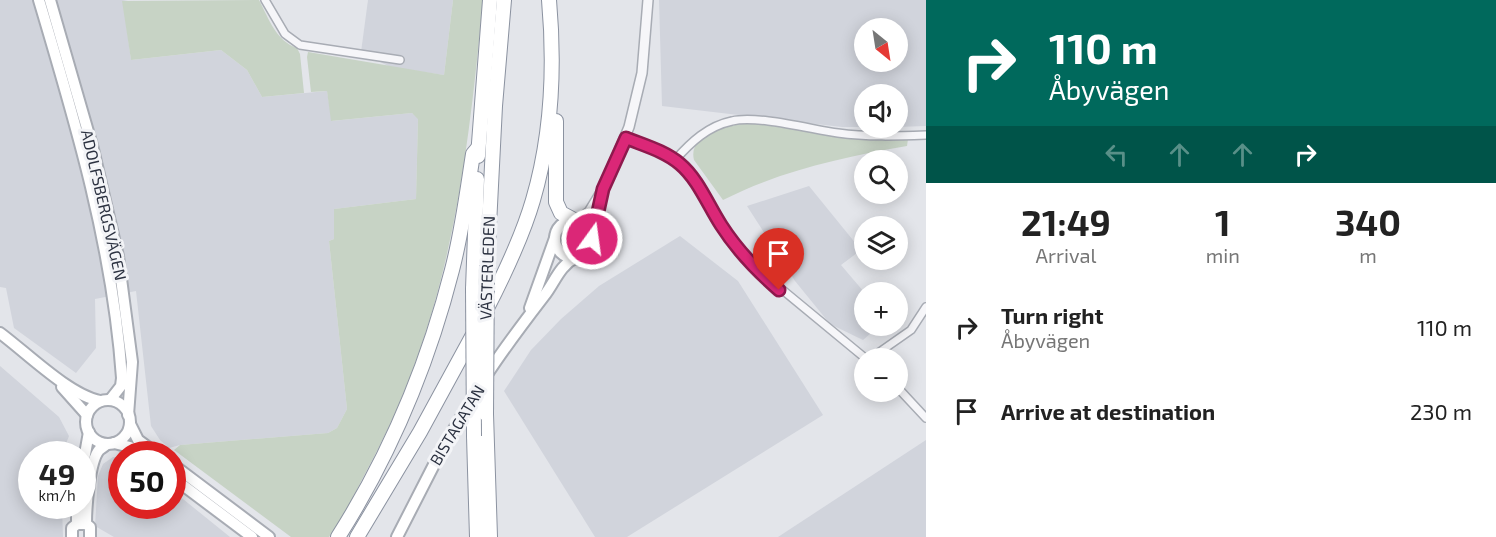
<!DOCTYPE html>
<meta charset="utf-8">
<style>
body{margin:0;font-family:"Exo 2",sans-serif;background:#f2f2f2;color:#222;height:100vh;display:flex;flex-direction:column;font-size:22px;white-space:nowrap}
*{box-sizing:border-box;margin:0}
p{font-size:20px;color:#767676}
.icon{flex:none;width:33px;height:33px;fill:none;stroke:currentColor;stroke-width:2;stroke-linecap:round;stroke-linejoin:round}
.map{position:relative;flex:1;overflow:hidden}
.sheet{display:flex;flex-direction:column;background:#fff;width:570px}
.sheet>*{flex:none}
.banner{background:#00695c;color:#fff;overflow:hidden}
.needle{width:39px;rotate:150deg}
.tools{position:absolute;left:854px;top:18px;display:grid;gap:12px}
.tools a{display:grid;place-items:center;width:54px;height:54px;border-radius:50%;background:#fff;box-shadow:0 3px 15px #0003;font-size:30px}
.speed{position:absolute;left:18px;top:441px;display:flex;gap:12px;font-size:30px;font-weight:700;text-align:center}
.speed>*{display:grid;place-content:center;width:78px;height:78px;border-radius:50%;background:#fff;box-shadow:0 3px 15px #0003;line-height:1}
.speed small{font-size:15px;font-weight:400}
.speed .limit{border:9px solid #d22;background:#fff;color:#111}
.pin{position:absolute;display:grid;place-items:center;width:51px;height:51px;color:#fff;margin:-62px -26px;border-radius:50% 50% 50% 0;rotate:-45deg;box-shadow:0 0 6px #0007}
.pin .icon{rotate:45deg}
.me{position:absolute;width:66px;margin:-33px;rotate:14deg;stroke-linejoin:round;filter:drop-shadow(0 0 4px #0008)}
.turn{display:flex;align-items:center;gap:21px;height:126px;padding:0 24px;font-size:27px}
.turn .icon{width:78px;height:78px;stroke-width:2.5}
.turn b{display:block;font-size:42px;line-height:51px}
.lanes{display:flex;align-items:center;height:57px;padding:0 24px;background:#0003;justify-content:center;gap:30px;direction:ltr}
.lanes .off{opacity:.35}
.eta{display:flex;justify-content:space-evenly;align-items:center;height:102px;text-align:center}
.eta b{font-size:36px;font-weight:700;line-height:42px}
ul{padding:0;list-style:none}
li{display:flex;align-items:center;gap:18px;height:84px;padding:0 24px}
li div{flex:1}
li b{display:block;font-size:22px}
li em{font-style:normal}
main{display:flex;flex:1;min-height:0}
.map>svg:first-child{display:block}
.built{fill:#d1d4dc;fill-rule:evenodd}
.green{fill:#c7d3c5}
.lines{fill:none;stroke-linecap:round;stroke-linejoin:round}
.minor-casing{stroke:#a8acb4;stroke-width:10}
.tertiary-casing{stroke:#a8acb4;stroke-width:12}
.secondary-casing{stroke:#a8acb4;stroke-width:14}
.motorway-casing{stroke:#8b92a0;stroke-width:16}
.minor{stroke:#f6f6f9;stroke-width:7}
.tertiary{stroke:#f6f6f9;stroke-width:9}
.secondary{stroke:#fff;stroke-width:10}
.motorway{stroke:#fff;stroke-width:14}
.motorway-bridge-casing{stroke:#8b92a0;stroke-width:16;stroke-linecap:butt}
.motorway-bridge{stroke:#fff;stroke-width:14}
.route-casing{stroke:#8e194d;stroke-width:15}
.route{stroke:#db2777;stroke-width:10}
.labels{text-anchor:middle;stroke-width:6;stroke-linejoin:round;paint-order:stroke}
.street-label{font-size:16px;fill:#2c3241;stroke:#f3f4f7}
</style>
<main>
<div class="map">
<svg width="926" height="537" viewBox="0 0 926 537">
<rect width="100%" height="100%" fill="#e3e5ea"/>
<g class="built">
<polygon points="0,0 128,0 123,1 131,60 221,50 247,70 262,97 327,91 332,121 412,113 418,118 416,199 334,209 334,239 329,241 347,409 337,428 328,433 180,445 169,448 160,440 151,426 136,291 95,299 96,348 76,373 14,328 6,288 0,287"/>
<polygon points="368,0 453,0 444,75 390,67 361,52"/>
<path d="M659,0h267v126l-29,1v-33h-33v33h-22l-180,-21zM864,28h33v34h-33z"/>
<polygon points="809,186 861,250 841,265 864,292 864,326 879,326 863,340 830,324 795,281 747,206"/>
<polygon points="680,236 738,281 823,415 627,537 595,537 504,391 531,350 561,319 599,286"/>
<polygon points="0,366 59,417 69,436 62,454 32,454 32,506 62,506 63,537 0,537"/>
<polygon points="926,440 926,537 778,537"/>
<polygon points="113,457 121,457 122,506 172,506 173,491 230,537 114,537 95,526 98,476 103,464"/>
</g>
<g class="green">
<path d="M259,0c10,19 17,41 38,48l3,6 4,39 -42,4 -15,-27 -26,-20 -90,10 -9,-59z"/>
<path d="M453,0h30c-16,167 -34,320 -116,470 -12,23 -23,46 -38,67h-38l-117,-87 6,-5 148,-12 9,-5 10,-19 -18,-168 5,-2v-30l82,-10 2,-80 -6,-6 -81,8 -4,-30 -16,1 -4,-35 1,-5 136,23z"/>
<path d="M752,123l86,13 70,3 -1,7c-64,11 -127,25 -184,54l-29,-40c-7,-27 38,-36 58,-37z"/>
</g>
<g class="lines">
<defs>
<g id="minor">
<polyline points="265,0 285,34 300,45 400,60"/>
<polyline points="626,137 668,156 682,165 692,178 729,237 750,263 865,358"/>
<path d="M675,160c16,-18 33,-34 57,-39 25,-6 78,8 106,12 29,4 59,3 88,2"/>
<polyline points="871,358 911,330 926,307"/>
<polyline points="897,387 926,418"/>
</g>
<g id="tertiary">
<polyline points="578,220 589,212 603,189 629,127 642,73 648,0"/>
<polyline points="592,235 602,194"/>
</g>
<g id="secondary">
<path d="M39,0c37,124 74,248 83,378l-1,8 -11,14"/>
<polyline points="50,0 93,149 118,256 132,362 128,415"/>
<circle cx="574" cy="239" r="19"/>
<polyline points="530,308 555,238"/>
<path d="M0,333c27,20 69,62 100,68"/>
<path d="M486,376c18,-28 38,-54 58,-80 11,-14 15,-30 32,-39"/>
<polyline points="62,387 87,415"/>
<circle cx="108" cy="422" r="22"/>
<polyline points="130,424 138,440 157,454"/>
<polyline points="114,443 130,447 142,454"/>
<polyline points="172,464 269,537"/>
<polyline points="82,471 89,432"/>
<polyline points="172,477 252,537"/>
<polyline points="77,524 86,524 90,527 90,537"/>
<polyline points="77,524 77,506"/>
<path d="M86,524c0,-16 3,-62 13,-74 3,-2 6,-4 8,-6"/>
<polyline points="72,537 72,528 77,524"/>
<polyline points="397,537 442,449 475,394"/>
</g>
<g id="motorway">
<polyline points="556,121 556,202 561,213 574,220"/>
<polyline points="478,156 490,0"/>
<polyline points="487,265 495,106 504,0"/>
<polyline points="473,289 477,179"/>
<path d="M486,310c18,-35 36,-72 47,-110 19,-65 22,-133 16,-200"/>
<polyline points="486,414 490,537"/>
<polyline points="474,436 477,537"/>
<path d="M338,537c52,-82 90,-173 114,-267 10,-38 15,-78 21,-116l5,-6"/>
<polyline points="357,537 420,432 474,333"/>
</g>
</defs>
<use href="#minor" class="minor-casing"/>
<use href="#tertiary" class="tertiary-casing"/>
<use href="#secondary" class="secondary-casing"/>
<use href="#motorway" class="motorway-casing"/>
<use href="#minor" class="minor"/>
<use href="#tertiary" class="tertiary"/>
<use href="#secondary" class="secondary"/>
<use href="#motorway" class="motorway"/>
<defs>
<g id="motorway-bridge">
<polyline points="473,289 474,436"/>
<polyline points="486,414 487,265"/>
</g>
</defs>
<use href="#motorway-bridge" class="motorway-bridge-casing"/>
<use href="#motorway-bridge" class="motorway-bridge"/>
</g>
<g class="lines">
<defs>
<path id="route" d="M592,239l11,-50 23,-51c17,7 39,13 54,26 18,15 28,41 41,61 16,25 35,45 58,65"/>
</defs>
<use href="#route" class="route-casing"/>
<use href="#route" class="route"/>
</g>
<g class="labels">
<g class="street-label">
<text transform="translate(104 205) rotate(77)" y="6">ADOLFSBERGSVÄGEN</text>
<text transform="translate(487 268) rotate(-88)" y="6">VÄSTERLEDEN</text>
<text transform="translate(457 425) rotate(-59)" y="6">BISTAGATAN</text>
</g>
</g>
</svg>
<div class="tools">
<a><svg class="needle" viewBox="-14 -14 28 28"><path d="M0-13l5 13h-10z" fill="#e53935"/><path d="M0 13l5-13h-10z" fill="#767676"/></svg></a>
<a><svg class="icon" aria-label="sound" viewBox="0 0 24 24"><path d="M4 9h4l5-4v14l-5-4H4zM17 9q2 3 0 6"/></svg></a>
<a><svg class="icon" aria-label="search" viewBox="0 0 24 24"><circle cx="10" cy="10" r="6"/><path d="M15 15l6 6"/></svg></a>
<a><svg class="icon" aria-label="layers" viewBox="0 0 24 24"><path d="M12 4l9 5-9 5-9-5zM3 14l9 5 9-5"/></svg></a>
<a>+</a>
<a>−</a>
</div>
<div class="speed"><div>49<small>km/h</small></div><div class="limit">50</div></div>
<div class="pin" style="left:779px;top:290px;background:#d93025"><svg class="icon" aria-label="arrive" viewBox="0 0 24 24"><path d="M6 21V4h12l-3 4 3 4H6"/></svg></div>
<svg class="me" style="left:592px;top:239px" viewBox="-20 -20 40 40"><circle r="17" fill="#db2777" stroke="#fff" stroke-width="3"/><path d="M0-11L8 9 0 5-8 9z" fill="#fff"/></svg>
</div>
<section class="sheet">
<div class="banner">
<div class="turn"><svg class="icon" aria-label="right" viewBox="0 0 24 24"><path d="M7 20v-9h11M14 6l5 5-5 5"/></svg><div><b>110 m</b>Åbyvägen</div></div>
<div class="lanes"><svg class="icon off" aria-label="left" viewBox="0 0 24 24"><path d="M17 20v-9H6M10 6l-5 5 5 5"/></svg><svg class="icon off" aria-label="ahead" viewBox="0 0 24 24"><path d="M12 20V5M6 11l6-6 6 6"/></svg><svg class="icon off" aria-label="ahead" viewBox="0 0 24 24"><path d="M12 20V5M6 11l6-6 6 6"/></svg><svg class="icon" aria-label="right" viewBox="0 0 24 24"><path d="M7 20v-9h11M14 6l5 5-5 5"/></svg></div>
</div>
<div class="eta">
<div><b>21:49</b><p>Arrival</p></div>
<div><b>1</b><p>min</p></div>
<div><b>340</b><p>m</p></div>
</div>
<ul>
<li><svg class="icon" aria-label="right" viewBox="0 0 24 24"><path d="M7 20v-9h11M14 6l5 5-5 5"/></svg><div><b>Turn right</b><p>Åbyvägen</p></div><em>110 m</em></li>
<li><svg class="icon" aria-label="arrive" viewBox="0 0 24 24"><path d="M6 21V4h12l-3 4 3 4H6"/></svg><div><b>Arrive at destination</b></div><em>230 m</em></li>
</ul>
</section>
</main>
